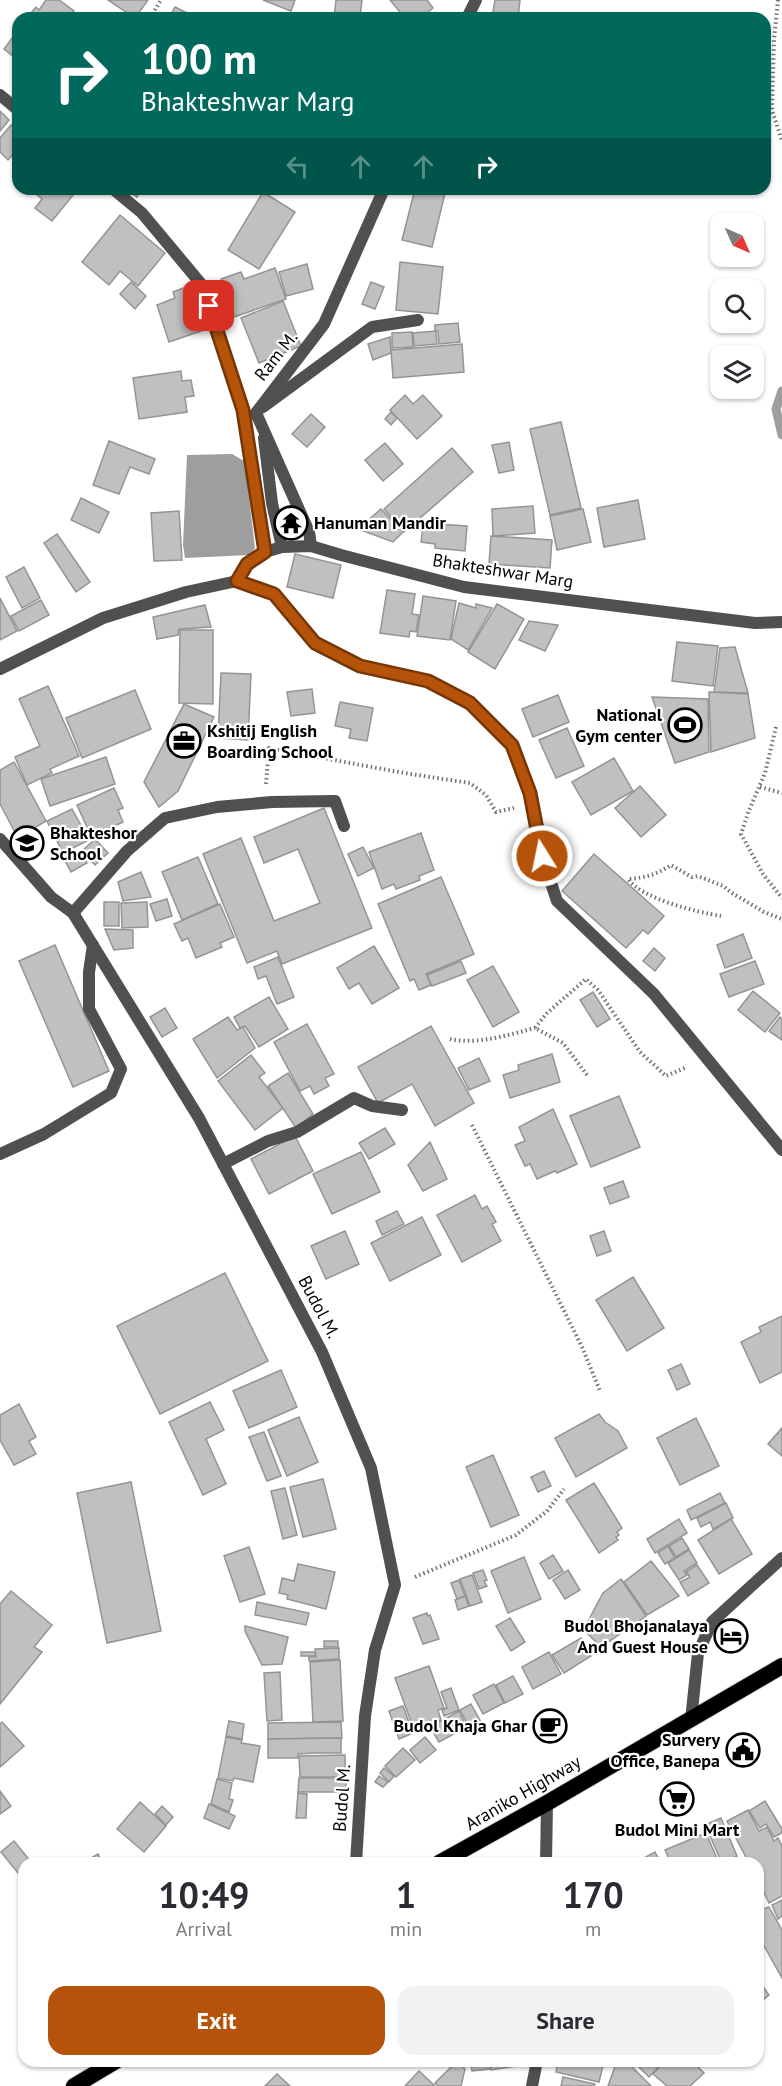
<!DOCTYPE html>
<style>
body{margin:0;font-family:"PT Sans",sans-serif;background:#f2f2f3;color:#2b2b33;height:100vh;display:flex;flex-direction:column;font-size:22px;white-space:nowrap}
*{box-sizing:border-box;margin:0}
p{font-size:20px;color:#7c7c81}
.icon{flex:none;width:33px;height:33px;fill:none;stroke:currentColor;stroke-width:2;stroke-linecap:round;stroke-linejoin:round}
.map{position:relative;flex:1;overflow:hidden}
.sheet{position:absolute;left:18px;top:1857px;width:746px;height:210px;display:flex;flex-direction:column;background:#fff;border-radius:18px;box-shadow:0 2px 4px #0004}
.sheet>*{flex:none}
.top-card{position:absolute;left:12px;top:12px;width:759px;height:183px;border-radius:18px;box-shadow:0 2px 4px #0004;background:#00695c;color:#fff;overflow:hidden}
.needle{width:39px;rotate:135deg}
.buttons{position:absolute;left:710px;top:213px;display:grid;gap:12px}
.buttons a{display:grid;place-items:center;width:54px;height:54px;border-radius:12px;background:#fff;box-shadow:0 2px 4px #0004;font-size:30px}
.pin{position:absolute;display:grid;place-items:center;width:51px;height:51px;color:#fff;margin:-26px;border-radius:12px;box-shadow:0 3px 9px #0006}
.me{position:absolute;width:66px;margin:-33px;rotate:350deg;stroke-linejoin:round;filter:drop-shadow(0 0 4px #0008)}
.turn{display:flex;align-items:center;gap:21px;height:126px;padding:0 30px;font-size:27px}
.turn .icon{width:78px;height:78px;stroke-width:2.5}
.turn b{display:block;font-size:42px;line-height:51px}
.lanes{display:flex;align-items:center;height:57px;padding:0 30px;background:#0003;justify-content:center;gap:30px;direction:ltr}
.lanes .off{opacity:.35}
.eta{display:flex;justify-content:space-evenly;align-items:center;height:102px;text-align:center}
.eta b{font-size:36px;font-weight:600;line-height:42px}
.cta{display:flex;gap:12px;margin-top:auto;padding:12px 30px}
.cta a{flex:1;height:69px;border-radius:18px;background:#b45309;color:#fff;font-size:24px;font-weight:600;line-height:69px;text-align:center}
.cta a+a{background:#f2f2f3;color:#2b2b33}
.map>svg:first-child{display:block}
.water{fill:#9e9e9e}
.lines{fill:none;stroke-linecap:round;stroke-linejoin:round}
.stream{stroke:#9e9e9e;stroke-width:9}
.building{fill:#c0c0c0;stroke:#949494;stroke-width:1.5}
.trunk-casing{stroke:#dbdbdb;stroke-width:18}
.path{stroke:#727272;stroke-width:4;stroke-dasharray:1.5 3;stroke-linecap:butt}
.service{stroke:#505050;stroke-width:12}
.minor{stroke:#505050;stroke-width:12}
.trunk{stroke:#000;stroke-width:16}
.route-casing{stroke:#753606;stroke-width:15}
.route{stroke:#b45309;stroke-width:10}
.labels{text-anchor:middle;stroke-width:4.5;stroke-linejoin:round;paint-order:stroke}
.street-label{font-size:18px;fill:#000;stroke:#fff}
.poi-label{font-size:18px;font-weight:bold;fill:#000;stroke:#fff;text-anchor:end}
</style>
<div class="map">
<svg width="782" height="2086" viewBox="0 0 782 2086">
<rect width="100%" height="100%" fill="#fff"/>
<polygon class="water" points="232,454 249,464 247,480 255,548 250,555 185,558 183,545 187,455"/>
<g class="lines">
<polyline class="stream" points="782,391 776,409 782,435"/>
</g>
<g class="building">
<polygon points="46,0 59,0 74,11 69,18 27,18 36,7 39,10"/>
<polygon points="108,0 148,0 135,18"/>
<polygon points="263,0 295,0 291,11"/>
<polygon points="336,0 362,0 360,18 334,18"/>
<polygon points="390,0 427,0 433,8 426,14 429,18 405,18"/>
<polygon points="495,0 520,0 518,18 492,18"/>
<polygon points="175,7 197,18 169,18"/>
<polygon points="18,30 18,60 4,49"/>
<polygon points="0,111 9,120 0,131"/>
<polygon points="11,125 18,131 18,149 8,160 0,152 0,138"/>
<polygon points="30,189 78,189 52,221 35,208 42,199"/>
<polygon points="126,189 141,189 137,197"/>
<polygon points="415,189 446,189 432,247 402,240"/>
<polygon points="263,192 295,212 259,269 228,250"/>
<polygon points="120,215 165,253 138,286 120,271 109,285 82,262"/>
<polygon points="400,262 443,267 438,314 396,310"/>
<polygon points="307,264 313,289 286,296 279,272"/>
<polygon points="275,268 286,299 234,317 221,279 241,272 244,279"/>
<polygon points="131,282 146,296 135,309 120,294"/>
<polygon points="371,282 384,287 375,309 362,304"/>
<polygon points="186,287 193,307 196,306 204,330 169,342 157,305 175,298 173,292"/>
<polygon points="283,301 301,346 259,363 241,318"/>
<polygon points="458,323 460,342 439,344 438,331 435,331 435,325"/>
<polygon points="436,331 437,344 414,346 413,333"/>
<polygon points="412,332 413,347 392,348 392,333"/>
<polygon points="390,337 391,353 373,360 368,344"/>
<polygon points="462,344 464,372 393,378 391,350"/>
<polygon points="181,371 182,381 191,380 194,396 185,397 187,412 139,419 133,378"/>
<polygon points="405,395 413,404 423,395 442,416 417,439 390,410"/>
<polygon points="391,412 397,418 391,425 385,419"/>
<polygon points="311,414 325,427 307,447 292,434"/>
<polygon points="561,422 581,508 550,515 530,429"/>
<polygon points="109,441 155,459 149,474 130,467 119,494 93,485"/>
<polygon points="509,442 514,470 499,473 492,445"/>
<polygon points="385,443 403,464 383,481 365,460"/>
<polygon points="452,448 473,472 404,532 384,509"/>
<polygon points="81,498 109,512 99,533 71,520"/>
<polygon points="638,500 645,539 604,547 597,508"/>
<polygon points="533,506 535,533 493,536 492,509"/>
<polygon points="381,509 403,532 393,542 358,529"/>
<polygon points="583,509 591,542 557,550 550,516"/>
<polygon points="179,511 182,560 154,561 151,513"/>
<polygon points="293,520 299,521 302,528 298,534 292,535 287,530 287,524"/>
<polygon points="437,524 467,526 465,551 435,548 435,544 421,542 423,527 437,528"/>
<polygon points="57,534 90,582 76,592 44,543"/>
<polygon points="491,536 552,540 550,568 489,564"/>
<polygon points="295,554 341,565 333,598 287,587"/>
<polygon points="24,567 40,598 22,608 6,577"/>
<polygon points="387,590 415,594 412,614 419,615 416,632 410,631 409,637 380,633"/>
<polygon points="423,596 456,601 450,640 417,636"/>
<polygon points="0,598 17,631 0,640"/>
<polygon points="41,600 49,615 19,631 11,616"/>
<polygon points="459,603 476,608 476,604 492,608 468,650 451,639"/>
<polygon points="497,604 524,619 495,669 468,652"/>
<polygon points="205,605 211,627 179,629 178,635 157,639 153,617"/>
<polygon points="529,621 558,625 545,651 519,640"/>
<polygon points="180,630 213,630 213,704 179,703"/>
<polygon points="677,642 718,646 713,686 672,681"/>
<polygon points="735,647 748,693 714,692 720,648"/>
<polygon points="221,673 251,674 248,740 218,738"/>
<polygon points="48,686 79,756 50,769 52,773 27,785 15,757 40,746 19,699"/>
<polygon points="312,689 315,713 291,716 287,692"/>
<polygon points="135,690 151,729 82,758 66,718"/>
<polygon points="709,692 748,694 755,738 711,752"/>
<polygon points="558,695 569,722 533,737 522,709"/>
<polygon points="652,697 708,699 709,752 675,763"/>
<polygon points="340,702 373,708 367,741 349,738 351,729 335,726"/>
<polygon points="184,704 214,717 178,791 159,807 144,782"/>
<polygon points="567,728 584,766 556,778 539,740"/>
<polygon points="106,757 115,784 50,806 41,779"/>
<polygon points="614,758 633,791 591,815 572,782"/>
<polygon points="14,762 46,821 18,838 0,804 0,770"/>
<polygon points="640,786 666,815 641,837 615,808"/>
<polygon points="114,788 123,808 118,810 123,822 91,836 77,805"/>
<polygon points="324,808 372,928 282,964 277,951 247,963 203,854 241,838 274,921 320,903 298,849 264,863 254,837"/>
<polygon points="72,809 89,840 63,853 47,821"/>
<polygon points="421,833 434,870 419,876 420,880 396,889 394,884 382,889 369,852"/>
<polygon points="95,839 108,853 95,865 82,851"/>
<polygon points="363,847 374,868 358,876 348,854"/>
<polygon points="81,850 87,863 71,872 64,859"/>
<polygon points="594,854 664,916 648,934 643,930 626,948 562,891"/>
<polygon points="198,857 218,904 182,920 162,872"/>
<polygon points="141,872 151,897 123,901 118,882"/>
<polygon points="441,877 474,954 426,974 431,985 419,990 414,979 410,981 378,904"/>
<polygon points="167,899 172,916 156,921 150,904"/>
<rect x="104" y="902" width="15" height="24"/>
<polygon points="147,902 148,927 122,928 121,903"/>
<polygon points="220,904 234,937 220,943 222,947 196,958 188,938 182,941 174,924"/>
<polygon points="105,929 133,930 133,948 114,950"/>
<polygon points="743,934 752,958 725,968 717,945"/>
<polygon points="55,945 109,1071 73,1087 19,961"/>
<polygon points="374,946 399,988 372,1004 359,983 349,989 337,968"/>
<polygon points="654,948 665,958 655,971 643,961"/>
<polygon points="278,957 294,997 277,1004 266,976 258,979 254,967"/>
<polygon points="461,961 466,973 432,986 427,975"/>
<polygon points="755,961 764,984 729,997 720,974"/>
<polygon points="493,966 519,1012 493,1027 467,980"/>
<polygon points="753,991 780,1013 765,1032 738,1010"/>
<polygon points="593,992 610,1019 597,1027 580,1000"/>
<polygon points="269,997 288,1029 259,1047 245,1026 240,1028 234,1017"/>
<polygon points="165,1008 177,1028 162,1037 150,1017"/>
<polygon points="228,1017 237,1030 243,1027 255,1048 217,1078 193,1039"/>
<polygon points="780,1017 782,1019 782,1040 769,1031"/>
<polygon points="307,1024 334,1074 325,1078 329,1086 314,1094 310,1086 300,1091 274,1042"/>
<polygon points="431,1026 474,1103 435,1126 412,1084 378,1103 358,1067"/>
<polygon points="552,1054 560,1082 510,1098 503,1075 519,1070 518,1065"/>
<polygon points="251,1055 265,1073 259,1077 283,1108 255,1130 218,1081"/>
<polygon points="479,1058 490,1081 469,1090 458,1068"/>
<polygon points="288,1073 313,1114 296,1128 268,1086"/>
<polygon points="619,1096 640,1147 591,1167 570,1116"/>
<polygon points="553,1109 577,1164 557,1173 555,1171 537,1179 530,1164 525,1166 515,1145 525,1141 519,1127"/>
<polygon points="385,1128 395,1144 369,1159 359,1143"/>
<polygon points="295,1136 313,1171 269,1194 251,1159"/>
<polygon points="430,1142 447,1179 423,1191 408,1165"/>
<polygon points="361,1152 380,1192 332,1214 313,1174"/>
<polygon points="623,1181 629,1197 610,1204 604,1188"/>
<polygon points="475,1195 482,1209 487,1206 496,1222 492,1224 501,1241 462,1262 437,1215"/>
<polygon points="397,1211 404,1224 382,1235 376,1221"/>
<polygon points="422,1217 441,1255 390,1281 371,1243"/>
<polygon points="345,1231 359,1264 326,1279 311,1246"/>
<polygon points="604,1231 611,1251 597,1256 590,1236"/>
<polygon points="225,1273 268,1361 160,1414 117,1326"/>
<polygon points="633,1277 664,1328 627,1351 596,1300"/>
<polygon points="782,1316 782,1372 760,1383 741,1342 761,1332 759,1327"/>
<polygon points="681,1364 690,1384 677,1390 668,1370"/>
<polygon points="281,1370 297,1407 249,1428 233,1391"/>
<polygon points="210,1402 224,1430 206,1439 226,1484 203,1495 169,1422"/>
<polygon points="19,1404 36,1437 29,1441 36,1454 14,1465 0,1440 0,1415"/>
<polygon points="599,1414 605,1422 618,1431 627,1448 576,1477 555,1438"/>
<polygon points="299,1417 318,1462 287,1476 268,1430"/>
<polygon points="696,1418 719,1466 680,1485 657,1438"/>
<polygon points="782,1428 782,1456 768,1444"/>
<polygon points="264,1432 281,1476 267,1481 249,1437"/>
<polygon points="493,1455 519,1515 491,1527 466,1467"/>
<polygon points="544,1471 551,1486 538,1492 531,1477"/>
<polygon points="323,1479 336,1529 303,1537 290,1487"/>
<polygon points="131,1482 161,1631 107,1643 77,1493"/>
<polygon points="594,1483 622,1528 617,1532 619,1535 616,1537 618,1540 599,1553 566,1500"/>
<polygon points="285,1488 297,1535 283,1539 271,1491"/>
<polygon points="720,1493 725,1503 691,1520 687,1510"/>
<polygon points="726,1503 733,1518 713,1529 710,1522 701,1527 697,1518"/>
<polygon points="679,1519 687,1533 655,1553 647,1539"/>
<polygon points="731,1519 752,1554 719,1574 698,1540"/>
<polygon points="682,1538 689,1549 676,1557 669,1546"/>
<polygon points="668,1546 675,1558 665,1564 658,1553"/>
<polygon points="249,1547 265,1594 240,1602 224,1556"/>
<polygon points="689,1550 697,1563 684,1571 687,1575 679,1580 668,1563"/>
<polygon points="553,1555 563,1571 549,1579 540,1563"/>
<polygon points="524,1557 541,1599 508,1613 491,1571"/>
<polygon points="651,1561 679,1596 647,1615 624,1582"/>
<polygon points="298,1564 335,1572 326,1609 287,1599 288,1595 279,1593 282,1578 294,1581"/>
<polygon points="697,1565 709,1583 688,1596 680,1582 690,1577 686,1572"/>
<polygon points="483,1570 487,1580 484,1581 487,1586 479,1589 473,1573"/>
<polygon points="568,1570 580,1590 565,1599 553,1580"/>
<polygon points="472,1575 482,1602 470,1606 460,1579"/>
<polygon points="621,1579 646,1616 601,1647 584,1630 589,1625 587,1623 603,1593"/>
<polygon points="459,1580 465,1596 457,1599 451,1583"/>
<polygon points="11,1591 52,1625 34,1647 42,1652 0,1704 0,1604"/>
<polygon points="465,1596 469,1606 458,1610 455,1600"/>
<polygon points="257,1602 309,1613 306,1625 255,1615"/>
<polygon points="427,1613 428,1616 430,1615 439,1639 423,1644 413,1618"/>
<polygon points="510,1618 525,1642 511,1651 496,1626"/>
<polygon points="245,1626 288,1637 282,1664 262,1665 245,1631"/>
<polygon points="581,1638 591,1656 564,1673 552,1655"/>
<rect x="324" y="1641" width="14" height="6"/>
<polygon points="339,1648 339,1659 309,1661 309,1657 316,1657 315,1649"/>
<rect x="301" y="1652" width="14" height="4"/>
<polygon points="549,1652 561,1674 533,1689 522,1667"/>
<polygon points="340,1660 343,1721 313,1722 310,1662"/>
<polygon points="429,1666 444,1708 438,1710 441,1720 414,1730 395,1678"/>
<polygon points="280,1672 282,1720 267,1721 264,1673"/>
<polygon points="513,1676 523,1694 505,1703 496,1685"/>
<polygon points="494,1684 504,1703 483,1714 473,1695"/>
<polygon points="451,1688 459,1710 444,1716 442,1710 447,1708 441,1692"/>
<polygon points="471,1704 482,1724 471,1730 460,1710"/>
<polygon points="403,1706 413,1733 399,1739 389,1711"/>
<polygon points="459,1711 467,1727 439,1742 430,1727"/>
<polygon points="229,1721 244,1724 242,1739 226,1736"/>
<polygon points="2,1722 24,1746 0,1767 0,1724"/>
<polygon points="341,1722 342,1738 268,1739 268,1723"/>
<polygon points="226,1737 242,1740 241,1743 260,1746 253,1782 234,1778 233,1781 218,1778"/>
<polygon points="425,1737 436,1750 420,1763 410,1750"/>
<polygon points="341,1738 341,1753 315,1753 298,1754 298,1758 268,1758 268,1739"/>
<polygon points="403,1748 415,1760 396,1777 385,1766"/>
<polygon points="345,1755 345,1777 300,1777 299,1756"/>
<polygon points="384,1768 394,1776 389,1782 380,1773"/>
<polygon points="379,1776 388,1782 383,1787 375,1782"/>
<polygon points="299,1778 346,1778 346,1792 298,1792"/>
<polygon points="217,1779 232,1783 229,1799 233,1800 229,1812 211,1804"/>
<polygon points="0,1791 11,1806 0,1814"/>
<polygon points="298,1793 307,1794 306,1818 296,1818"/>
<polygon points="765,1801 782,1829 782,1833 774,1837 766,1824 760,1828 749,1811"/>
<polygon points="140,1802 166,1826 144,1852 117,1829"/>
<polygon points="209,1804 235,1816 229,1829 204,1818"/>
<polygon points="162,1806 173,1817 166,1825 155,1814"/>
<polygon points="748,1810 759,1831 767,1827 774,1841 778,1838 782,1846 782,1896 769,1903 758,1880 758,1863 749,1863 727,1821"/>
<polygon points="721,1818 737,1856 732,1859 733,1863 722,1863 705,1825"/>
<polygon points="706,1833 719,1863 671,1863 665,1850"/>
<polygon points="14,1841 31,1862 24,1863 24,1868 18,1873 1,1852"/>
<polygon points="655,1852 661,1863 635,1863"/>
<polygon points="98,1854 103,1863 82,1863"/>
<polygon points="782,1900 782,1916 778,1919 772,1905"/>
<polygon points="769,1907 782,1930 782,1978 758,1935 758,1911"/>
<polygon points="758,1979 769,1995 758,2004"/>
<polygon points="457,2061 465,2069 461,2086 438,2086 435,2083"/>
<polygon points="470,2061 489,2061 490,2069 472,2071"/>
<polygon points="490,2061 516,2061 516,2066 491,2070"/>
<polygon points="558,2061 604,2061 599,2082 556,2072"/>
<polygon points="617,2061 626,2061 651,2086 608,2086"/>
<polygon points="633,2061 664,2061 649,2077"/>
<polygon points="665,2061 692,2061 704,2073 690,2086 667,2086 653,2074"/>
<polygon points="419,2071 435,2086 405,2086"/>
<polygon points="277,2074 290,2086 265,2086"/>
<polygon points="563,2077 595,2084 594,2086 561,2086"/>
</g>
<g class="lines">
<defs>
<g id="trunk">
<polyline points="439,1863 547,1803 782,1666"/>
<polyline points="74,2086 116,2061"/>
</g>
</defs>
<use href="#trunk" class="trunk-casing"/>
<g class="path">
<polyline points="778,0 774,40 772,110 782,141"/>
<polyline points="150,18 161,0"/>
<polyline points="776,727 765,773 748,813 741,834 763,874 782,898"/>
<polyline points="266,784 269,748 404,773 470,783 486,795 496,812 514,808"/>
<polyline points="760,787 782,793"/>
<path d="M721,916c-24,-4 -79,-17 -93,-37 17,-1 30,-5 43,-14l21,12 6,-1 25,10 9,7 32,19 18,7"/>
<path d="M450,1039c27,6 58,-4 85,-11"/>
<polyline points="587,1075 563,1043 535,1028 547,1013 586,979 598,990 640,1052 666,1076 687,1067"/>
<polyline points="472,1125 582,1347 600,1391"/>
<polyline points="415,1577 516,1535 547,1511 564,1489"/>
</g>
<g class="service">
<polyline points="263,407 372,327 418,320"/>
<polyline points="264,438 272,503 282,547"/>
<polyline points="73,913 127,851 165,818 217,807 272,802 335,801 344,826"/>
<polyline points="0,1154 44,1134 111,1093 121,1069 89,1009 89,972 93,945"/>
</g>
<g class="minor">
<polyline points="467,18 476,0"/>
<polyline points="0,95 18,110"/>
<polyline points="113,189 142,213 202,285 243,410 265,552"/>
<polyline points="311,546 309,532 256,413 324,324 384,189"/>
<polyline points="237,581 274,594 315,643 360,666 428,681 470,703 512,745 530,793 542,856 557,901 654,994 782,1150"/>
<polyline points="0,669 103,618 186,592 237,581 247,564 265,552 282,547 311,546 341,555 464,587 755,623 782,622"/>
<polyline points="0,839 51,897 73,913 199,1118 322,1352 371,1468 395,1585 375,1650 365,1716 356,1863"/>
<polyline points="223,1164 268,1141 297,1132 354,1098 372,1106 402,1110"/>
<polyline points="691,1720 698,1653 712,1622 782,1558"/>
<polyline points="546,1863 547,1803"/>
<polyline points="532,2086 537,2061"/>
</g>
<use href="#trunk" class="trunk"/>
</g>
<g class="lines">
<defs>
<polyline id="route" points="209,306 243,410 265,552 247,564 237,581 274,594 315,643 360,666 428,681 470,703 512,745 530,793 542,856"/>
</defs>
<use href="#route" class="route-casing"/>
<use href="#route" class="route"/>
</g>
<defs>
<symbol id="temple-ring" viewBox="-11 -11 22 22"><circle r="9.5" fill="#fff" stroke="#000" stroke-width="1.5"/><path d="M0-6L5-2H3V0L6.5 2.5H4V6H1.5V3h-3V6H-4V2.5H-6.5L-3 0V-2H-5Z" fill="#000"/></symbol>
<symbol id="stadium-ring" viewBox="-11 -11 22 22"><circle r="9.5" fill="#fff" stroke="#000" stroke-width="1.5"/><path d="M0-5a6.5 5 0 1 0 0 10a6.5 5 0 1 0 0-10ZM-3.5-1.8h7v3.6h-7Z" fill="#000"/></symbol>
<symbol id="office-ring" viewBox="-11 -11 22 22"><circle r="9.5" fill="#fff" stroke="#000" stroke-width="1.5"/><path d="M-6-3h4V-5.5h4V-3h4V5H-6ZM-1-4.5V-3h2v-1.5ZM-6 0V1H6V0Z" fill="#000"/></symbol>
<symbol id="school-ring" viewBox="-11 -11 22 22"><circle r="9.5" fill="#fff" stroke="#000" stroke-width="1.5"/><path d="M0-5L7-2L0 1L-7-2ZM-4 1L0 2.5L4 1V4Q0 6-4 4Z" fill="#000"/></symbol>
<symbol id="hotel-ring" viewBox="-11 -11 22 22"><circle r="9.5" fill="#fff" stroke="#000" stroke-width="1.5"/><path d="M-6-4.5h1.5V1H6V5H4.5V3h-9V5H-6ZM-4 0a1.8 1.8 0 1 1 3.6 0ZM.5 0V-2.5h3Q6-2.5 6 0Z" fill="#000"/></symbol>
<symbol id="cafe-ring" viewBox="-11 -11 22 22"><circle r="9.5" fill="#fff" stroke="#000" stroke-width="1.5"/><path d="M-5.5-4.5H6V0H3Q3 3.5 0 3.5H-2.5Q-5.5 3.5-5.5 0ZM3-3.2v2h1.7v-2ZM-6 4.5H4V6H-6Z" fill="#000"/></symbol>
<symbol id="civic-ring" viewBox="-11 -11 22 22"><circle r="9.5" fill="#fff" stroke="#000" stroke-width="1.5"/><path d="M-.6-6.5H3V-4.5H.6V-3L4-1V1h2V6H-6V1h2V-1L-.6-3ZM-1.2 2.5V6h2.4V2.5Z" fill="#000"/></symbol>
<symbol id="supermarket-ring" viewBox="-11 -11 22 22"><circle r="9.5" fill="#fff" stroke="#000" stroke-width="1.5"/><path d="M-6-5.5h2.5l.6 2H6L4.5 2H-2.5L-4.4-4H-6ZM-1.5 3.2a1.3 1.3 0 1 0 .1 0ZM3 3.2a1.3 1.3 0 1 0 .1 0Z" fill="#000"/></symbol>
</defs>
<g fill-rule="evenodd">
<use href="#temple-ring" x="272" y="504" width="38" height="38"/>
<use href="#stadium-ring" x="666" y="706" width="38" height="38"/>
<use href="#office-ring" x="165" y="722" width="38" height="38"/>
<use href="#school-ring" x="8" y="824" width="38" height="38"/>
<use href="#hotel-ring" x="712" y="1617" width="38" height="38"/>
<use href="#cafe-ring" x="531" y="1707" width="38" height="38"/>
<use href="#civic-ring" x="724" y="1731" width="38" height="38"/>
<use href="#supermarket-ring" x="658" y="1780" width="38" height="38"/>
</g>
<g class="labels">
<g class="street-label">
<text transform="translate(276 356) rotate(-52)" y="6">Ram M.</text>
<text transform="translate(503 571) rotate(9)" y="6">Bhakteshwar Marg</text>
<text transform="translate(319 1307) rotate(62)" y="6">Budol M.</text>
<text transform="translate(523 1793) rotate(-30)" y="6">Araniko Highway</text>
<text transform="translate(342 1798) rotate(-86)" y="6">Budol M.</text>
</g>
<g class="poi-label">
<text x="314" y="529" text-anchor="start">Hanuman Mandir</text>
<text x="662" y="721">National<tspan x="662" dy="21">Gym center</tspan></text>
<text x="207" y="737" text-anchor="start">Kshitij English<tspan x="207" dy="21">Boarding School</tspan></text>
<text x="50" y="839" text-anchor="start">Bhakteshor<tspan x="50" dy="21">School</tspan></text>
<text x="708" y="1632">Budol Bhojanalaya<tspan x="708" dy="21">And Guest House</tspan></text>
<text x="527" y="1732">Budol Khaja Ghar</text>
<text x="720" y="1746">Survery<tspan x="720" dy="21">Office, Banepa</tspan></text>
<text x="677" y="1836" text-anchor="middle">Budol Mini Mart</text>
</g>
</g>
</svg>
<div class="buttons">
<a><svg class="needle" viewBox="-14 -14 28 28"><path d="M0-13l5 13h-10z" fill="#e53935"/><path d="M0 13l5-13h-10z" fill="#7c7c81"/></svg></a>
<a><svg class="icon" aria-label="search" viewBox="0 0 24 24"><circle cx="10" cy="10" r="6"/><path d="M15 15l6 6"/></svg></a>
<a><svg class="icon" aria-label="layers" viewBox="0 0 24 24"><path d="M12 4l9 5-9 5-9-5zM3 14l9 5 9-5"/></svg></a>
</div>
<div class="pin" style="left:209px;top:306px;background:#d93025"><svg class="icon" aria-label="arrive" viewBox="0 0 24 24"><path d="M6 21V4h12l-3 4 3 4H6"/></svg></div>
<svg class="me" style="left:542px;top:856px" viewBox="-20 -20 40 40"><circle r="17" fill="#b45309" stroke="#fff" stroke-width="3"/><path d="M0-11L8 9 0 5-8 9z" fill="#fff"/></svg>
<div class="top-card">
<div class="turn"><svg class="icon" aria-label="right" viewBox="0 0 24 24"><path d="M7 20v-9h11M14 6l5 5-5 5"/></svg><div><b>100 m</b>Bhakteshwar Marg</div></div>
<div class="lanes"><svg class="icon off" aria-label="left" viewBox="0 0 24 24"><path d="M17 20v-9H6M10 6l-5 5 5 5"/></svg><svg class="icon off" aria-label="ahead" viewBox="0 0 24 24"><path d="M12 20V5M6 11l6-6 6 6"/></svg><svg class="icon off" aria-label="ahead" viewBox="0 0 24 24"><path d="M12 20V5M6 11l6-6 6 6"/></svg><svg class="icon" aria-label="right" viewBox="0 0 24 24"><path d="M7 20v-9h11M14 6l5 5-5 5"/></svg></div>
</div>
<section class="sheet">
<div class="eta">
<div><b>10:49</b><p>Arrival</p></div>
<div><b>1</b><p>min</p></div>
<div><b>170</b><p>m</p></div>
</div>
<div class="cta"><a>Exit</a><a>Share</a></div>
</section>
</div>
